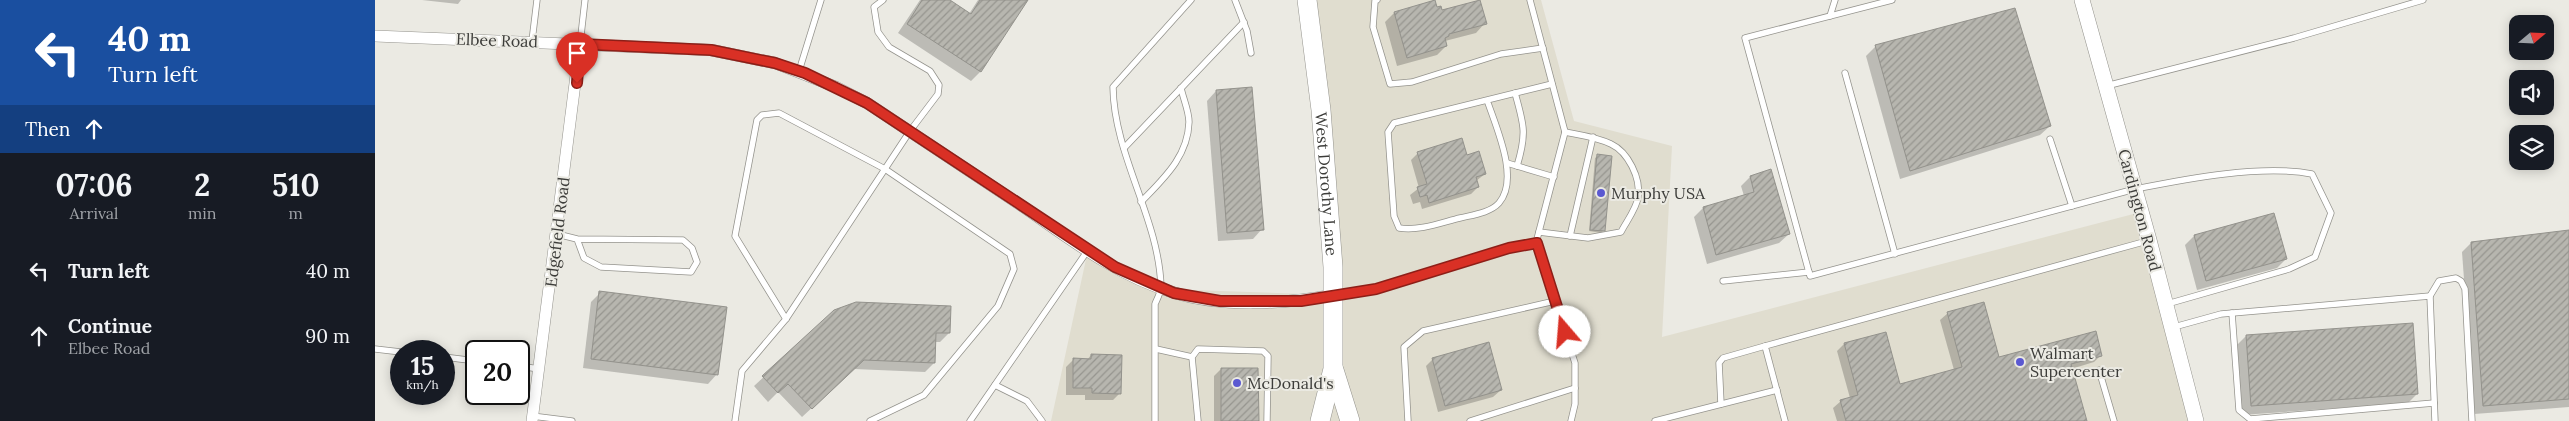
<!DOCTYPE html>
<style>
body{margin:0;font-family:Lora,serif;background:#20242c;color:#f1f3f6;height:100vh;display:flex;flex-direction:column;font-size:19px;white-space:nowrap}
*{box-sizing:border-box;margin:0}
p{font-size:16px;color:#9ea1a6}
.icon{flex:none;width:28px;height:28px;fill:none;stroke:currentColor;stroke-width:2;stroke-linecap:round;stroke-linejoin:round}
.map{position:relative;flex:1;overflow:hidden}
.sheet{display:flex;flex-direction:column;background:#171b24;width:375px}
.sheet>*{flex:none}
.top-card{background:#1a4fa0;color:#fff;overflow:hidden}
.needle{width:32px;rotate:71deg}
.tools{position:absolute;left:2134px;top:15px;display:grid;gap:10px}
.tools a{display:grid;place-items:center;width:45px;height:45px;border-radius:10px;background:#171b24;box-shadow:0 2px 12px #0003;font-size:25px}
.speed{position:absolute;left:15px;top:340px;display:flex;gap:10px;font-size:25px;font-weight:700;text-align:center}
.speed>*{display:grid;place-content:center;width:65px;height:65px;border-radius:50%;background:#171b24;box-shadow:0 2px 12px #0003;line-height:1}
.speed small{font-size:12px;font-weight:400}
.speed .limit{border:2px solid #111;border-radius:8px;background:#fff;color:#111}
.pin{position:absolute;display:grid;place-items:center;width:42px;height:42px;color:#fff;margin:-51px -21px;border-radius:50% 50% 50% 0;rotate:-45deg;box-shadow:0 0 5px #0007}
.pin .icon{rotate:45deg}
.me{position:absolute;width:55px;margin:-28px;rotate:342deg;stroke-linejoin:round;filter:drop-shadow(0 0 4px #0008)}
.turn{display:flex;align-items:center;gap:18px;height:105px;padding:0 25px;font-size:22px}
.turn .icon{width:65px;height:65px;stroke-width:2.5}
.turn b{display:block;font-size:35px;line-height:42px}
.then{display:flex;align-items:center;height:48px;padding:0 25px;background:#0003;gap:10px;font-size:19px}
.eta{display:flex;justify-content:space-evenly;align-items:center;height:85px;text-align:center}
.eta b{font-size:30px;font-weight:700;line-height:35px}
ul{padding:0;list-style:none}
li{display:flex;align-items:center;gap:15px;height:65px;padding:0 25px}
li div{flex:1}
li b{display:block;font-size:19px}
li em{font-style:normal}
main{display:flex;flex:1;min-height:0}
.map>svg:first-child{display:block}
.built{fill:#e0ddcf}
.shadow{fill:#0003}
.building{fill:url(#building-hatch);stroke:#93928c}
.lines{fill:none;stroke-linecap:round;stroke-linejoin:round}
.service-casing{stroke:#94938d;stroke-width:7}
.minor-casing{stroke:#94938d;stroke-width:12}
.tertiary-casing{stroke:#94938d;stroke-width:16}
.primary-casing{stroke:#94938d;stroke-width:20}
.service{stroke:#fff;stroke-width:5.5}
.minor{stroke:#fff;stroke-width:11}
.tertiary{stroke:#fff;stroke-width:15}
.primary{stroke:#fff;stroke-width:19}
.route-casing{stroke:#8d1f18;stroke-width:12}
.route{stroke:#d93025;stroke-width:9}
.poi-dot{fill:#5b59d1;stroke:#ebeae3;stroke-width:2}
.labels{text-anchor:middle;stroke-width:4;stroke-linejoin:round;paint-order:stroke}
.street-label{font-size:16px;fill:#3d3d3a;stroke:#ebeae3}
.poi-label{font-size:16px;fill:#3d3d3a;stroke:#ebeae3;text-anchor:start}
</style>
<main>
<section class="sheet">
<div class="top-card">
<div class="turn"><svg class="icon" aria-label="left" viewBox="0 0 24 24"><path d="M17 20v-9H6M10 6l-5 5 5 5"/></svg><div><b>40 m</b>Turn left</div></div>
<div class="then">Then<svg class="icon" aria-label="ahead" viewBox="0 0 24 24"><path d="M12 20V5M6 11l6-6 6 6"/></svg></div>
</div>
<div class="eta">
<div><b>07:06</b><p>Arrival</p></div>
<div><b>2</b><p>min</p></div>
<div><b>510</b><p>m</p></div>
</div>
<ul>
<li><svg class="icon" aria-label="left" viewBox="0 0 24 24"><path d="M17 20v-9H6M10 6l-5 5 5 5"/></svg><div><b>Turn left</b></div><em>40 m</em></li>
<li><svg class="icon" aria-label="ahead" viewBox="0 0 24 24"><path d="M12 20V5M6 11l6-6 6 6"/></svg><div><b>Continue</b><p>Elbee Road</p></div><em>90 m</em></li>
</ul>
</section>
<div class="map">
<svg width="2194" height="421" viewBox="0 0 2194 421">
<defs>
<pattern id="building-hatch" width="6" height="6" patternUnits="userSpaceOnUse" patternTransform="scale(1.25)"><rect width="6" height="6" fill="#b7b6af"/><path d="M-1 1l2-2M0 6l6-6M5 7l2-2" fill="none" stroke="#96958f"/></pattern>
</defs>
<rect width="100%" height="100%" fill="#ebeae3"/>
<polygon class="built" points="924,0 1166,0 1199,121 1297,146 1287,337 1766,212 1821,421 676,421 713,250 786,289 959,295"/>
<g class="shadow">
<polygon points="47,0 86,0 83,4"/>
<polygon points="545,0 573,0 594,14 603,0 651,0 605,72 596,81 523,33"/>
<polygon points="1061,9 1110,23 1101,33 1070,41 1071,46 1062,55 1022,66 1010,22 1019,13"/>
<polygon points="1501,46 1675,126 1665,135 1525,179 1491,56"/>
<polygon points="841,91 887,229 878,239 843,241 832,101"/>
<polygon points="1043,153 1091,157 1110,174 1101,181 1103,187 1096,194 1047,209 1045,202 1038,204 1035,195 1044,188 1036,160"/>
<polygon points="1223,156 1228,231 1226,233 1214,231 1220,158"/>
<polygon points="1375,177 1414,234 1404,243 1332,264 1319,217 1328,208 1369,196 1366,186"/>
<polygon points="2194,231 2194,407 2099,414 2087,252 2096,243"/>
<polygon points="1819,236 1911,259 1902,268 1822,290 1810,245"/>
<polygon points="225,293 342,374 333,384 208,368 216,302"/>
<polygon points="459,311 574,333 565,342 560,342 559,363 550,372 479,369 427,417 403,392 393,402 379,386"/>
<polygon points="1573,313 1623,358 1726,355 1719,362 1696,369 1710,421 1462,421 1458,408 1466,401 1475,398 1462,351 1469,344 1524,385 1579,370 1565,320"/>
<polygon points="1871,336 2042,394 2033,403 1867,415 1862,345"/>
<polygon points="716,355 745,393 738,400 710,400 710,395 691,395 691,367 698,360 712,360"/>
<polygon points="1058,359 1126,390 1118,397 1063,412 1051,366"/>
<polygon points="846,369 883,421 839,421 839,376"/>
</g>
<g class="building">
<polygon points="547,0 575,0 596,14 605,0 653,0 606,72 532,24"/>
<polygon points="1060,0 1062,7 1066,6 1067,10 1105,0 1112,24 1074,34 1074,36 1070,38 1072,46 1032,58 1019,12"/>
<polygon points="1640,8 1676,126 1535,171 1500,45"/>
<polygon points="877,87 889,230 852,233 841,90"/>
<polygon points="1087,138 1092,155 1104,151 1111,174 1101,177 1104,187 1054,203 1052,195 1045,197 1042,187 1052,184 1042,152"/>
<polygon points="1222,154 1237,156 1230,231 1215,230"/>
<polygon points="1396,169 1415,234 1341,255 1328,207 1379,192 1375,176"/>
<polygon points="1899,213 1912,259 1831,281 1819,235"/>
<polygon points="2194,230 2194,399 2108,406 2096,242"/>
<polygon points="224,291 352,307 343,375 216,359"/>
<polygon points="481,302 576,306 575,333 561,333 560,363 489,360 437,409 413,384 403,393 387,376 459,310"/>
<polygon points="1609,302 1624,357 1721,331 1727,356 1696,364 1712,421 1471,421 1465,400 1483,395 1469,343 1511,332 1525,384 1587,367 1572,312"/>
<polygon points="2038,323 2043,394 1876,406 1871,335"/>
<polygon points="1114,342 1127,390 1070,406 1057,358"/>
<polygon points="716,354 747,355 746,394 717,393 717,388 698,388 698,358 716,359"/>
<polygon points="846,368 883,368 884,421 846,421"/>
</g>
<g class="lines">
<defs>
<g id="service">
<polyline points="860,0 872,31 876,53"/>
<polyline points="1002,0 1000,1 998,27 1015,84 1037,82 1126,54 1168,48"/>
<polyline points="1155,0 1190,132 1161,243"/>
<path d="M1517,0l-147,38 65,238 325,-87c51,-10 127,-25 177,-15l19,39 -16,44 -26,12 -122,35"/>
<polyline points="1455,16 1460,0"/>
<polyline points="157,41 162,0"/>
<polyline points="205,44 210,0"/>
<polyline points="424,71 446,0"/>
<polyline points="1470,73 1520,254"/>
<polyline points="1731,86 1919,38 2048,0"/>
<path d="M1140,93c9,32 12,40 2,73"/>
<path d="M1112,100c9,27 33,79 12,103 -9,10 -27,12 -39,15 -20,5 -40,13 -61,10l-5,-12 -6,-84 6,-9 158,-39"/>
<polyline points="1675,139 1697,206"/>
<polyline points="749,148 869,22"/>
<polyline points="1132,163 1179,177"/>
<path d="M766,202c22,-23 47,-45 48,-80 0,-11 -6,-24 -8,-34"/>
<path d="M1164,232l49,6 33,-6c5,-10 16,-24 17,-35 3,-19 -10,-45 -27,-53 -14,-7 -31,-9 -46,-12"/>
<polyline points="182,234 202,239 209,258 226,267 316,272 322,262 317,248 308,240 202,239"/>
<polyline points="1195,236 1218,137"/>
<polyline points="1348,281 1434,272"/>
<path d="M961,295c69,-10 132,-39 200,-52l39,120v41l-4,17"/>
<polyline points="2055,296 2064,281 2081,278 2086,281 2090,289 2097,421"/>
<polyline points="1857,313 1864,410 1875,419 2059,403"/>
<polyline points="411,319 360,236 382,120 387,115 404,113 510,169 635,254 639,269 623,306 549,395 495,421"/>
<polyline points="1799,327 1846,314 2055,296 2060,421"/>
<polyline points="0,349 26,352"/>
<polyline points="781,349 817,357"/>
<polyline points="69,357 101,361"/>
<polyline points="144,366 164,369"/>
<polyline points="1724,370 1739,421"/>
<polyline points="620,385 652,401 667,421"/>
<polyline points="1346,404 1344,363 1348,358 1390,346"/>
<polyline points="157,416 197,421"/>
<polyline points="360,421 367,371 411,319 535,131 563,94 564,85 555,71 514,47 503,32 499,7 508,0"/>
<polyline points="595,421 713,250"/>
<path d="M780,421v-117c2,-5 6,-12 6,-17 -2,-69 -47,-131 -48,-200l78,-87"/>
<polyline points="823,421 817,357 823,349 888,351 893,356 892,421"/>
<polyline points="1033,421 1029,347 1048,331 1180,301"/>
<polyline points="1095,421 1200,388"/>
<polyline points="1280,421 1402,390"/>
<polyline points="1410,421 1390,346 1772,241"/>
</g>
<g id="minor">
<path d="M0,36l336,14 64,13 61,24 31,16c53,35 105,70 158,105 46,32 93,68 147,84 49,16 112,12 162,3"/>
<polyline points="157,421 205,44"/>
</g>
<polyline id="tertiary" points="1707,0 1774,240 1821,421"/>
<g id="primary">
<path id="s1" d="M932,0l14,110 12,157v102l-13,52"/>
<polyline points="959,370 975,421"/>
</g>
</defs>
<use href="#service" class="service-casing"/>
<use href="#minor" class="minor-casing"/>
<use href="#tertiary" class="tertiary-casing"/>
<use href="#primary" class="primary-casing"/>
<use href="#service" class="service"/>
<use href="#minor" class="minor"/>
<use href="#tertiary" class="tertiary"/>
<use href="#primary" class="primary"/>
</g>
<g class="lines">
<defs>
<polyline id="route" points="202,83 205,44 336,50 400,63 430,73 492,103 740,267 799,293 845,301 926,301 1001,289 1134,248 1162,243 1190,332"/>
</defs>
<use href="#route" class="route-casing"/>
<use href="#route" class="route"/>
</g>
<g class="poi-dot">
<circle cx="1226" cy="193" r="5"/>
<circle cx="1645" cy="362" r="5"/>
<circle cx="862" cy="383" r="5"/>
</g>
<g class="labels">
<g class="street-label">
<text transform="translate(122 40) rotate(2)" y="6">Elbee Road</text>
<text dy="6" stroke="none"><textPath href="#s1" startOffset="185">West Dorothy Lane</textPath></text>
<text transform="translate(1765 210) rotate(75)" y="6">Cardington Road</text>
<text transform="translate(182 232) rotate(-83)" y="6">Edgefield Road</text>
</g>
<g class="poi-label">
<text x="1236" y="199">Murphy USA</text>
<text x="1655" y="359">Walmart<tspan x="1655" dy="18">Supercenter</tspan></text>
<text x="872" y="389">McDonald's</text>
</g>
</g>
</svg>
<div class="tools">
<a><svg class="needle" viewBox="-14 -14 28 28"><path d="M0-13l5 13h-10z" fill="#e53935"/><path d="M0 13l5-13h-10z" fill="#9ea1a6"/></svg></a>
<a><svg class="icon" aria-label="sound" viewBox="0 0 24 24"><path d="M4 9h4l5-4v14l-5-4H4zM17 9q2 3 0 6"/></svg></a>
<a><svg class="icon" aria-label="layers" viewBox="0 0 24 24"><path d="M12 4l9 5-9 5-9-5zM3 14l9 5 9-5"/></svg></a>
</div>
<div class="speed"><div>15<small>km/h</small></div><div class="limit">20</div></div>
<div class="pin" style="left:202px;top:83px;background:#d93025"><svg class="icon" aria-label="arrive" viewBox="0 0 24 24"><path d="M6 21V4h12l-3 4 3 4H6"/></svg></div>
<svg class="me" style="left:1190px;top:332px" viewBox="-20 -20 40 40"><circle r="19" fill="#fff"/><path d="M0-13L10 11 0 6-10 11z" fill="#d93025"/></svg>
</div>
</main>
